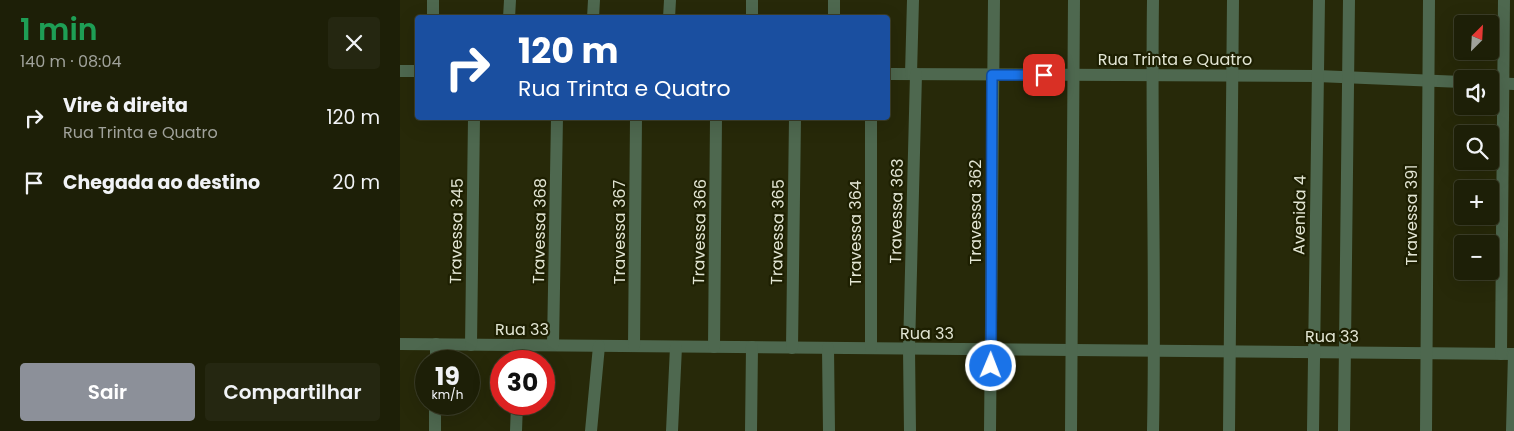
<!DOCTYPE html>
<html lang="pt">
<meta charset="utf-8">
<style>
body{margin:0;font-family:Poppins,sans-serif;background:#252711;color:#f1f3f6;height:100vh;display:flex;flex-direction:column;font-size:19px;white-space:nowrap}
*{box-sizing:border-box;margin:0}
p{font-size:16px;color:#a0a29b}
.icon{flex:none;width:28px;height:28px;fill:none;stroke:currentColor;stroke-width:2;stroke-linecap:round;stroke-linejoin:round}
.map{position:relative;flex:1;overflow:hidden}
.sheet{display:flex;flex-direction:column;background:#1d1f07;width:400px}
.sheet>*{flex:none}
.hud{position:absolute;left:15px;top:15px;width:475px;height:105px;border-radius:5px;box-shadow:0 5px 20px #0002,0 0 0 1px #3b3d28;background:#1a4fa0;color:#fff;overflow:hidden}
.needle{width:32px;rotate:24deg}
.fabs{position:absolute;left:1054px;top:15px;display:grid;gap:10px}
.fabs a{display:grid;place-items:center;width:45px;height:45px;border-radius:5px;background:#1d1f07;box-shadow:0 5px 20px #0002,0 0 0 1px #3b3d28;font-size:25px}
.speed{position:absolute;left:15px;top:350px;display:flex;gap:10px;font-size:25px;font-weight:700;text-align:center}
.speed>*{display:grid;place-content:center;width:65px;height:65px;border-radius:50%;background:#1d1f07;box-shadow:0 5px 20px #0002,0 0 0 1px #3b3d28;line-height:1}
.speed small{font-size:12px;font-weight:400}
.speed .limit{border:8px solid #d22;background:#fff;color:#111}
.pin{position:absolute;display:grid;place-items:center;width:42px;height:42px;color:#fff;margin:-21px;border-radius:10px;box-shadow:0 2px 8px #0006}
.me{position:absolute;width:55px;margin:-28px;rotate:1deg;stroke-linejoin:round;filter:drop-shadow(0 0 4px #0008)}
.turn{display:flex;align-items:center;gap:18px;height:105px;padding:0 20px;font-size:22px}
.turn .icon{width:65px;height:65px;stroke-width:2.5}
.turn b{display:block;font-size:35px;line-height:42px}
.round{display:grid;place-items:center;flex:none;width:52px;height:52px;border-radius:5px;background:#252711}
.summary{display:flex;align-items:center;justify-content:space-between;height:85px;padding:0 20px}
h1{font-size:30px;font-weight:600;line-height:38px;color:#1e9e55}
.button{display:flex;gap:10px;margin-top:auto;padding:10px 20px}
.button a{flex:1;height:58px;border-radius:5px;background:#8c9099;color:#fff;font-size:20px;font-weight:600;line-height:58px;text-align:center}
.button a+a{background:#252711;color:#f1f3f6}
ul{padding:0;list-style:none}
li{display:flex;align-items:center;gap:15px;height:65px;padding:0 20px}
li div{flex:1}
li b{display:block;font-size:19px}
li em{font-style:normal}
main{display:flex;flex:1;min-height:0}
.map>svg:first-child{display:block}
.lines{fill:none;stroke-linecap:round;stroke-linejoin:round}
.minor{stroke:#4e684f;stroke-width:12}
.route-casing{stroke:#114b97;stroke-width:12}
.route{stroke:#1a73e8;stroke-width:9}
.labels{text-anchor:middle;stroke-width:4.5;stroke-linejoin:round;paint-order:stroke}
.street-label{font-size:16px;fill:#e2e5d3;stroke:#1d1f01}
</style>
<main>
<section class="sheet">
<div class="summary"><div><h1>1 min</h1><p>140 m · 08:04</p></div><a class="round"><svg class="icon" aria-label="close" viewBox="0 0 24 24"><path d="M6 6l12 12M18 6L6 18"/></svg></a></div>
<ul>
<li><svg class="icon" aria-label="right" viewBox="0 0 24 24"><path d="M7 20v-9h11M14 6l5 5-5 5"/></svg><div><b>Vire à direita</b><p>Rua Trinta e Quatro</p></div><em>120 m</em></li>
<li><svg class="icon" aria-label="arrive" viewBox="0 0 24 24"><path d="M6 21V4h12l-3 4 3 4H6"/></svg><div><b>Chegada ao destino</b></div><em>20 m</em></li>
</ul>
<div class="button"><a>Sair</a><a>Compartilhar</a></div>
</section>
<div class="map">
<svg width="1114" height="431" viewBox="0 0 1114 431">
<rect width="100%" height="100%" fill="#272909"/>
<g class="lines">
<g class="minor">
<polyline points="33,18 33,0"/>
<polyline points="109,18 110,0"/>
<polyline points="193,18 194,0"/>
<polyline points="269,18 270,0"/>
<polyline points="352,18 352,0"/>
<polyline points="434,18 434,0"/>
<polyline points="0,71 18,71"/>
<polyline points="488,74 917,76 1062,82"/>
<polyline points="511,74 513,0"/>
<polyline points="1090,83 1114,84"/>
<polyline points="0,344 1114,354"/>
<polyline points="71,345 74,118"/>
<polyline points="153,345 157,118"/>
<polyline points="234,346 236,118"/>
<polyline points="314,347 316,118"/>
<polyline points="392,348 395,118"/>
<polyline points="428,348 429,431"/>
<polyline points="471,348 471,118"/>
<polyline points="1101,354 1104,0"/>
<polyline points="36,361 36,344"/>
<polyline points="118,361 119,345"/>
<polyline points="35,431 35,404"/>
<polyline points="116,431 117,404"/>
<polyline points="191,431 199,346"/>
<polyline points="272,431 276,347"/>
<polyline points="351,431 352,347"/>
<polyline points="510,431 509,349 516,74"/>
<polyline points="590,431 594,0"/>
<polyline points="671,431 674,0"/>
<path d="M753,431c3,-144 -2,-287 0,-431"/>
<polyline points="829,431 833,0"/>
<polyline points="913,431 919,0"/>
<polyline points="944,431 949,0"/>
<polyline points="1026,431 1029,0"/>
<polyline points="1112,431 1114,354"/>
</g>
</g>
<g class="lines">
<defs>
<polyline id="route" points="591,366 592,75 644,75"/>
</defs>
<use href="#route" class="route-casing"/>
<use href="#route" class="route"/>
</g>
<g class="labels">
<g class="street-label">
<text x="775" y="65">Rua Trinta e Quatro</text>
<text transform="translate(496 211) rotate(-89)" y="6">Travessa 363</text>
<text transform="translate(575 212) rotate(-90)" y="6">Travessa 362</text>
<text transform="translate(899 215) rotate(-89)" y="6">Avenida 4</text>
<text transform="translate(1011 215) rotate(-90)" y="6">Travessa 391</text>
<text transform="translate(56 231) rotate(-89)" y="6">Travessa 345</text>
<text transform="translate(139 231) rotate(-89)" y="6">Travessa 368</text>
<text transform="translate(219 232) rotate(-90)" y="6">Travessa 367</text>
<text transform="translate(299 232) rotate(-89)" y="6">Travessa 366</text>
<text transform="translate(377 232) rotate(-89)" y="6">Travessa 365</text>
<text transform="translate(455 233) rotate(-90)" y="6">Travessa 364</text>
<text x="122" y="335">Rua 33</text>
<text x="527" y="339">Rua 33</text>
<text x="932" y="342">Rua 33</text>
</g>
</g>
</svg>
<div class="fabs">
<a><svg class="needle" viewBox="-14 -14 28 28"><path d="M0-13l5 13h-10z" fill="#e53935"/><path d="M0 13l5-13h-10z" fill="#a0a29b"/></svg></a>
<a><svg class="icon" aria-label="sound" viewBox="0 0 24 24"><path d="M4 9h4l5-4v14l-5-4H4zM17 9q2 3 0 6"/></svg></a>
<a><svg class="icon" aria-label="search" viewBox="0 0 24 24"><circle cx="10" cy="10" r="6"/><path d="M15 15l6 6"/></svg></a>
<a>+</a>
<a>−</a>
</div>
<div class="speed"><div>19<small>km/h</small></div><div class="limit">30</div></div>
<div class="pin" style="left:644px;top:75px;background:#d93025"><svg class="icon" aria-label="arrive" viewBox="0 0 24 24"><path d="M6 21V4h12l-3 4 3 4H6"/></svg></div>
<svg class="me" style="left:591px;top:366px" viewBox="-20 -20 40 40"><circle r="17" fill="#1a73e8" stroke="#fff" stroke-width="3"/><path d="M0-11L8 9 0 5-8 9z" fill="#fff"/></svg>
<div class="hud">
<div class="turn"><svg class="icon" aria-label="right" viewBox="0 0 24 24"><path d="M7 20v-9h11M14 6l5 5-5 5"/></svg><div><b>120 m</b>Rua Trinta e Quatro</div></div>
</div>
</div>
</main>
